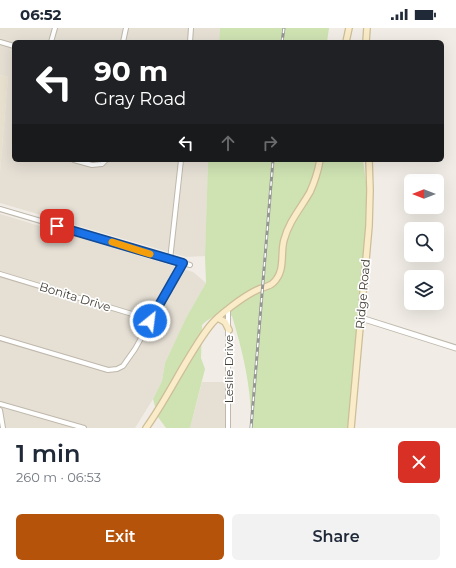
<!DOCTYPE html>
<meta charset="utf-8">
<style>
body{margin:0;font-family:Montserrat,sans-serif;background:#f2f2f3;color:#1f2937;height:100vh;display:flex;flex-direction:column;font-size:15px;white-space:nowrap}
*{box-sizing:border-box;margin:0}
p{font-size:13px;color:#747a83}
.icon{flex:none;width:22px;height:22px;fill:none;stroke:currentColor;stroke-width:2;stroke-linecap:round;stroke-linejoin:round}
.map{position:relative;height:400px;overflow:hidden}
.side{display:flex;flex-direction:column;background:#fff;flex:1}
.side>*{flex:none}
.banner{position:absolute;left:12px;top:12px;width:432px;height:122px;border-radius:6px;box-shadow:0 4px 16px #0002;background:#202124;color:#fff;overflow:hidden}
.needle{width:26px;rotate:270deg}
.buttons{position:absolute;left:404px;top:146px;display:grid;gap:8px}
.buttons a{display:grid;place-items:center;width:40px;height:40px;border-radius:6px;background:#fff;box-shadow:0 4px 16px #0002;font-size:20px}
.pin{position:absolute;display:grid;place-items:center;width:34px;height:34px;color:#fff;margin:-17px;border-radius:8px;box-shadow:0 2px 6px #0006}
.me{position:absolute;width:44px;margin:-22px;rotate:29deg;stroke-linejoin:round;filter:drop-shadow(0 0 3px #0008)}
.turn{display:flex;align-items:center;gap:14px;height:84px;padding:0 16px;font-size:18px}
.turn .icon{width:52px;height:52px;stroke-width:2.5}
.turn b{display:block;font-size:28px;line-height:34px}
.lanes{display:flex;align-items:center;height:38px;padding:0 16px;background:#0003;justify-content:center;gap:20px;direction:ltr}
.lanes .off{opacity:.35}
.round{display:grid;place-items:center;flex:none;width:42px;height:42px;border-radius:6px;background:#f2f2f3}
.overview{display:flex;align-items:center;justify-content:space-between;height:68px;padding:0 16px}
h1{font-size:24px;font-weight:600;line-height:30px}
.button{display:flex;gap:8px;margin-top:auto;padding:8px 16px}
.button a{flex:1;height:46px;border-radius:6px;background:#b45309;color:#fff;font-size:16px;font-weight:600;line-height:46px;text-align:center}
.button a+a{background:#f2f2f3;color:#1f2937}
.status{display:flex;justify-content:space-between;align-items:center;height:28px;padding:0 20px;background:#fff;direction:ltr}
.status svg{height:11px;fill:currentColor}
.map>svg:first-child{display:block}
.residential{fill:#e5dfd4}
.education{fill:#e9e2d1}
.green{fill:#cee2b2}
.lines{fill:none;stroke-linecap:round;stroke-linejoin:round}
.minor-casing{stroke:#bfb8ac;stroke-width:6}
.tertiary-casing{stroke:#bfb8ac;stroke-width:7}
.secondary-casing{stroke:#cdbe99;stroke-width:8}
.minor{stroke:#fff;stroke-width:4}
.tertiary{stroke:#fff;stroke-width:5}
.secondary{stroke:#faecc8;stroke-width:5.5}
.rail-casing{stroke:#959595;stroke-width:3}
.rail{stroke:#fff;stroke-width:1.5;stroke-dasharray:4.5;stroke-linecap:butt}
.route-casing{stroke:#114b97;stroke-width:10}
.route{stroke:#1a73e8;stroke-width:7}
.slow{stroke:#f59e0b;stroke-width:7}
.labels{text-anchor:middle;stroke-width:3.5;stroke-linejoin:round;paint-order:stroke}
.street-label{font-size:12px;fill:#433e36;stroke:#fff}
</style>
<div class="status"><b>06:52</b><svg viewBox="0 0 49 12"><path d="M0 12V9h3v3zM5 12V6h3v6zM10 12V3h3v9zM15 12V0h3v12zM26 1h20v11H26zM47 4h2v5h-2z"/></svg></div>
<div class="map">
<svg width="456" height="400" viewBox="0 0 456 400">
<rect width="100%" height="100%" fill="#f1ede6"/>
<g class="residential">
<polygon points="0,0 220,0 219,14 14,14 14,132 208,132 205,228 186,229 0,175 0,144 8,49 0,47"/>
<polygon points="0,186 193,244 206,255 186,290 165,335 162,353 153,371 135,400 0,400"/>
<polygon points="202,354 225,354 225,400 190,400"/>
</g>
<polygon class="education" points="0,47 8,49 0,144"/>
<g class="green">
<polygon points="220,0 329,0 327,14 219,14"/>
<path d="M208,132h155l7,50 -20,218h-99c1,-38 -8,-76 -19,-112 -11,-4 -22,1 -30,9l-1,33 4,11 -15,59h-24l-8,-11 -5,-18 9,-18 3,-18 21,-45 20,-35 -1,-27z"/>
</g>
<g class="lines">
<defs>
<g id="minor">
<polyline points="0,14 14,18"/>
<polyline points="51,14 55,0"/>
<polyline points="123,14 126,0"/>
<polyline points="190,14 191,0"/>
<polyline points="74,132 92,137 102,136 106,132"/>
<polyline points="0,181 190,237"/>
<polyline points="170,232 181,132"/>
<polyline points="0,246 142,289 150,293"/>
<polyline points="228,282 228,400"/>
<polyline points="0,310 108,342 117,341 123,338 135,321 183,235"/>
<polyline points="0,376 84,400"/>
<polyline points="0,382 3,400"/>
</g>
<polyline id="tertiary" points="361,290 456,320"/>
<g id="secondary">
<polyline points="346,14 349,0"/>
<polyline points="366,14 367,0"/>
<polyline points="218,290 225,294 229,302"/>
<path d="M146,400c23,-32 39,-69 63,-101 8,-11 35,-31 48,-37 5,-3 12,-3 16,-7 13,-12 7,-29 11,-43 5,-19 17,-32 26,-48 5,-11 8,-21 10,-32"/>
<polyline points="351,400 369,198 370,162 369,132"/>
</g>
</defs>
<use href="#minor" class="minor-casing"/>
<use href="#tertiary" class="tertiary-casing"/>
<use href="#secondary" class="secondary-casing"/>
<use href="#minor" class="minor"/>
<use href="#tertiary" class="tertiary"/>
<use href="#secondary" class="secondary"/>
<defs>
<g id="rail">
<polyline points="282,14 284,0"/>
<polyline points="251,400 273,132"/>
</g>
</defs>
<use href="#rail" class="rail-casing"/>
<use href="#rail" class="rail"/>
</g>
<g class="lines">
<defs>
<polyline id="route" points="57,198 183,235 150,293"/>
</defs>
<use href="#route" class="route-casing"/>
<use href="#route" class="route"/>
<polyline class="slow" points="112,214 150,226"/>
</g>
<g class="labels">
<g class="street-label">
<text transform="translate(363 266) rotate(-85)" y="4">Ridge Road</text>
<text transform="translate(75 269) rotate(17)" y="4">Bonita Drive</text>
<text transform="translate(229 341) rotate(-90)" y="4">Leslie Drive</text>
</g>
</g>
</svg>
<div class="buttons">
<a><svg class="needle" viewBox="-14 -14 28 28"><path d="M0-13l5 13h-10z" fill="#e53935"/><path d="M0 13l5-13h-10z" fill="#747a83"/></svg></a>
<a><svg class="icon" aria-label="search" viewBox="0 0 24 24"><circle cx="10" cy="10" r="6"/><path d="M15 15l6 6"/></svg></a>
<a><svg class="icon" aria-label="layers" viewBox="0 0 24 24"><path d="M12 4l9 5-9 5-9-5zM3 14l9 5 9-5"/></svg></a>
</div>
<div class="pin" style="left:57px;top:198px;background:#d93025"><svg class="icon" aria-label="arrive" viewBox="0 0 24 24"><path d="M6 21V4h12l-3 4 3 4H6"/></svg></div>
<svg class="me" style="left:150px;top:293px" viewBox="-20 -20 40 40"><circle r="17" fill="#1a73e8" stroke="#fff" stroke-width="3"/><path d="M0-11L8 9 0 5-8 9z" fill="#fff"/></svg>
<div class="banner">
<div class="turn"><svg class="icon" aria-label="left" viewBox="0 0 24 24"><path d="M17 20v-9H6M10 6l-5 5 5 5"/></svg><div><b>90 m</b>Gray Road</div></div>
<div class="lanes"><svg class="icon" aria-label="left" viewBox="0 0 24 24"><path d="M17 20v-9H6M10 6l-5 5 5 5"/></svg><svg class="icon off" aria-label="ahead" viewBox="0 0 24 24"><path d="M12 20V5M6 11l6-6 6 6"/></svg><svg class="icon off" aria-label="right" viewBox="0 0 24 24"><path d="M7 20v-9h11M14 6l5 5-5 5"/></svg></div>
</div>
</div>
<section class="side">
<div class="overview"><div><h1>1 min</h1><p>260 m · 06:53</p></div><a class="round" style="background:#d93025;color:#fff"><svg class="icon" aria-label="close" viewBox="0 0 24 24"><path d="M6 6l12 12M18 6L6 18"/></svg></a></div>
<div class="button"><a>Exit</a><a>Share</a></div>
</section>
